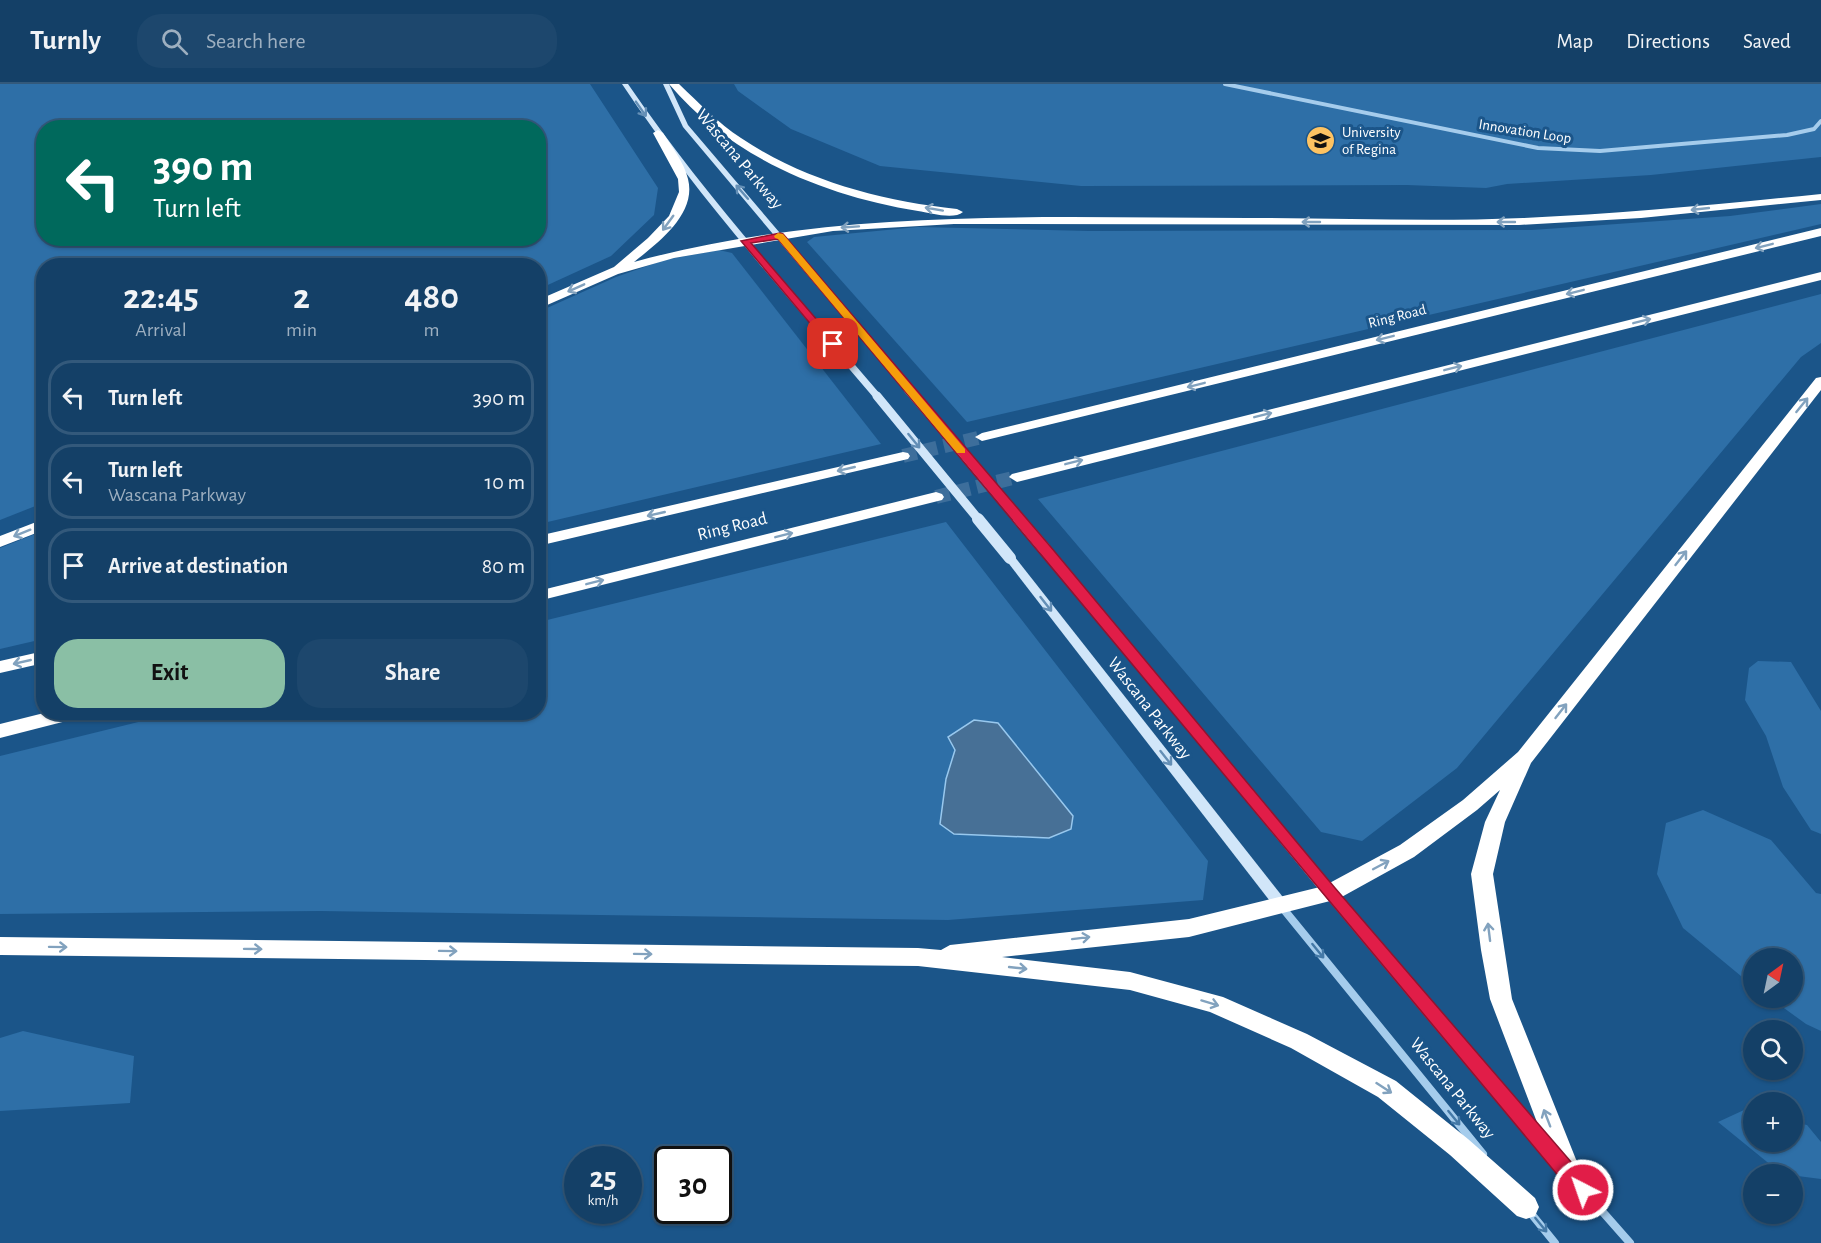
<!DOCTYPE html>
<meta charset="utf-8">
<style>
body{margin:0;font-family:"Alegreya Sans",sans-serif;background:#1d476d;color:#f1f3f6;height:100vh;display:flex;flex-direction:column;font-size:22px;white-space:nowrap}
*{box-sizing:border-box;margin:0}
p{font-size:20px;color:#9dafc0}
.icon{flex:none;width:33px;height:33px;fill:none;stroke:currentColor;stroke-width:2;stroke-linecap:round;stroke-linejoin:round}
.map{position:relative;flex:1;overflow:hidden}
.details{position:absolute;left:36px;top:174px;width:510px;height:462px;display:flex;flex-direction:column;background:#144067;border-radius:24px;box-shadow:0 2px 4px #0004,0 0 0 2px #33597b}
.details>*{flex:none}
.guide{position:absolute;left:36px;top:36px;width:510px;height:126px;border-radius:24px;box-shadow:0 2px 4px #0004,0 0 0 2px #33597b;background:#00695c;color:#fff;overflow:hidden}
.needle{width:39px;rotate:33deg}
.controls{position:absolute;left:1743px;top:864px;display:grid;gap:12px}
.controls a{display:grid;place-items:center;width:60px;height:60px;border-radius:50%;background:#144067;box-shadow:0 2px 4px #0004,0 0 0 2px #33597b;font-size:30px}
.speed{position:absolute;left:564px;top:1062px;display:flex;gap:12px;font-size:30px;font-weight:700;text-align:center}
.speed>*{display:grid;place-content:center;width:78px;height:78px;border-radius:50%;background:#144067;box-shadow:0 2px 4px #0004,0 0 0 2px #33597b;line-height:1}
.speed small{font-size:15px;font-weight:400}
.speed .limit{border:3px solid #111;border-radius:9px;background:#fff;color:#111}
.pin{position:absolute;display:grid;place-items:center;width:51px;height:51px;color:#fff;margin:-26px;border-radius:12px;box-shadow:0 3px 9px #0006}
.me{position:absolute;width:66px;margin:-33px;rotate:319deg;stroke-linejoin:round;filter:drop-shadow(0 0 4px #0008)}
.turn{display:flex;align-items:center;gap:21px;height:126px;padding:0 18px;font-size:27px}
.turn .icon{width:78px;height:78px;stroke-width:2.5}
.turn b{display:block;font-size:42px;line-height:51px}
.eta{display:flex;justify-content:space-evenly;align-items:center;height:102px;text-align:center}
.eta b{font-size:36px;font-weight:600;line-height:42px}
.cta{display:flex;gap:12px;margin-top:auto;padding:12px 18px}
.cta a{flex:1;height:69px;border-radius:24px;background:#8abfa5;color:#111;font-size:24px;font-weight:600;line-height:69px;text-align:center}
.cta a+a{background:#1d476d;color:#f1f3f6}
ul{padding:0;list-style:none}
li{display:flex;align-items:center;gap:18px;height:75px;margin:0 12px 9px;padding:0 6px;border:3px solid #33597b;border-radius:24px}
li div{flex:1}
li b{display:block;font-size:22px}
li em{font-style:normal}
header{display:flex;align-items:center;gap:36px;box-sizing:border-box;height:84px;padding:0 30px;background:#144067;border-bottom:2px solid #33597b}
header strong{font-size:28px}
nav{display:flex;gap:33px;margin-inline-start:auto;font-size:21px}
.search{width:420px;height:54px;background:#1d476d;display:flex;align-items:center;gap:15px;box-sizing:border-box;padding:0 21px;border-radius:24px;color:#9dafc0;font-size:22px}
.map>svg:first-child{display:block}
.green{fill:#2e6fa7;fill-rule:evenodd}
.water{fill:#477096;stroke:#98c8ee;stroke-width:1.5}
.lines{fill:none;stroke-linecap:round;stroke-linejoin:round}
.highway-tunnel{stroke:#3d6e9b;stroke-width:14;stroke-dasharray:14 7;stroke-linecap:butt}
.street-far1{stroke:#a5ccec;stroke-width:4}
.street{stroke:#a5ccec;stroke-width:8}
.secondary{fill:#d1e6f9;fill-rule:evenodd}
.highway{fill:#fff;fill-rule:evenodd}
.secondary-bridge-far1{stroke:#d1e6f9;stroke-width:9}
.secondary-bridge{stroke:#d1e6f9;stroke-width:12}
.oneway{stroke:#648fb6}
.oneway2{stroke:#82a2be}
.oneway3{stroke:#4479a7}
.route{fill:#e11d48;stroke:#92132f;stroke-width:1.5}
.slow{fill:#f59e0b}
.labels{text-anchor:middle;stroke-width:6;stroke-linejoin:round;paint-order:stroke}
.far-street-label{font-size:15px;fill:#fff;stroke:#1b5589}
.far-poi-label{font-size:15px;fill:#fff;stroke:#1b5589;text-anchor:start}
.street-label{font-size:18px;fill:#fff;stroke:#1b5589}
</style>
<header>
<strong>Turnly</strong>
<div class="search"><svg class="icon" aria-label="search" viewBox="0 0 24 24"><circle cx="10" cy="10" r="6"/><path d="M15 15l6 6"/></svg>Search here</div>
<nav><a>Map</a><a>Directions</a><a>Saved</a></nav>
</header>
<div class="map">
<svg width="1821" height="1159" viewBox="0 0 1821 1159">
<rect width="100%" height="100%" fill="#1b5589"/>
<g class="green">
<path d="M0,0h590l68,104 -4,27 -43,41 -72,33 -1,-23h-494l-1,237 -43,17zM44,44h494v110h-494z"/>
<polygon points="734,0 1821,0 1821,73 1651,91 1507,100 1486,104 1407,101 1081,102 880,82 791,45 738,7"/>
<polygon points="1821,120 1821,140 967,338 807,158 814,153 918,143 1089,147 1532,146 1730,132"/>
<polygon points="719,166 732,169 881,360 539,440 538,228 616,193 664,176"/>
<polygon points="1821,210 1821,259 1801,273 1457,684 1362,757 1321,748 1038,415"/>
<polygon points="946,438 1208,777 1203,816 948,836 320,827 0,830 0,672 175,629 538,628 539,538"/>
<polygon points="43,447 43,555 0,565 0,464"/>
<polygon points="1758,577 1791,578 1821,627 1821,750 1811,746 1783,703 1766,652 1745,616 1749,584"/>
<polygon points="1703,726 1771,756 1816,809 1821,810 1821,947 1806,940 1770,914 1792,914 1792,874 1754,874 1753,902 1683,844 1657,790 1666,739"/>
<polygon points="23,947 134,972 130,1019 0,1027 0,954"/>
<polygon points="1744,1026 1753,1028 1754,1058 1792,1058 1793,1038 1807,1041 1821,1058 1821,1095 1782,1090 1718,1038"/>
</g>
<polygon class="water" points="974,636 998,639 1073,732 1071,745 1049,754 954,750 940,740 946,695 955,666 948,653"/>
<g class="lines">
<g class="highway-tunnel">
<polyline points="903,372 982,353"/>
<polyline points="936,413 1017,393"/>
</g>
<polyline class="street-far1" points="1225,0 1538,64 1600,67 1787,51 1814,45 1821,37"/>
<g class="street">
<polyline points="1330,809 1551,1069"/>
<polyline points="1281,822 1483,1070"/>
<polyline points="1571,1092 1630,1159"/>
<polyline points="1529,1127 1555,1159"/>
</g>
<g class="secondary">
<path d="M622,0h6c75,110 166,209 252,310v4h-6c-87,-102 -178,-203 -252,-314z"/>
<polygon points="663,0 669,0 688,41 911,303 911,307 905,307 683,43"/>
<polygon points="1045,462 1049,463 1335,805 1337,809 1335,813 1330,815 1325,813 1041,467 1040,465"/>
<polygon points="1010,471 1014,472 1286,817 1288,821 1286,825 1281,827 1276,825 1006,476 1005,474 1006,472"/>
</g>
<g class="highway">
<path d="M669,0h10c20,19 39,39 62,54 64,43 141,63 216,71l6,3c-9,8 -33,1 -45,-1 -92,-15 -187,-53 -249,-127z"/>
<path d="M658,46l5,3c9,14 21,29 25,46 9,35 -30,64 -54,83 200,-55 408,-44 613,-44 92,0 184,4 276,0 99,-4 199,-14 298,-24v6l-180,18 -122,7 -565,-1 -121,7 -159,27 -56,16 -80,35v-9l76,-33 34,-29 21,-22 10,-24 -1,-13 -25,-46z"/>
<polygon points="1821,144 1821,152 982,357 975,353 982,349"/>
<polygon points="1821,188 1821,196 1017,398 1009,393 1012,390"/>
<polygon points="1821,293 1821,306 1531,679 1505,738 1493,790 1512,915 1581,1088 1577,1096 1568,1100 1559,1096 1490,915 1481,866 1471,790 1485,738 1500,706 1477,726 1414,773 1338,815 1189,853 1002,873 1130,888 1223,913 1307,950 1396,997 1468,1055 1535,1114 1539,1123 1535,1132 1526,1135 1517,1132 1450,1071 1378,1013 1291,964 1210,928 1130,906 918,882 0,871 0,853 918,864 941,866 950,861 1189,835 1324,802 1400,761 1463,716 1518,668 1816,294"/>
<polygon points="903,368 908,369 910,372 908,375 538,462 538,452"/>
<polygon points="936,408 942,410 944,413 942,416 538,517 538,507"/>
<polygon points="44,435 44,446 0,463 0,452"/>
<polygon points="44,567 44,579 0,589 0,577"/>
<polygon points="48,628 84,628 82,633 0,654 0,640"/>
</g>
<g class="secondary-bridge-far1">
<polyline points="908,305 1020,436"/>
<polyline points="877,312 979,436"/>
</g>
<g class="secondary-bridge">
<polyline points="978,435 1010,474"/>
<polyline points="1019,435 1045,465"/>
</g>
</g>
<defs><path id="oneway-shaft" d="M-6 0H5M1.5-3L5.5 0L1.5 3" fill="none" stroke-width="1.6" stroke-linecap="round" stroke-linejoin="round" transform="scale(1.5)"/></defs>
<g class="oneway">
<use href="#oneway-shaft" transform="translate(641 25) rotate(55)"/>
<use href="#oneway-shaft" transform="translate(742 108) rotate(-131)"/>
<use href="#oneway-shaft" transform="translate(914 357) rotate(51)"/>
<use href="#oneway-shaft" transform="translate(1046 520) rotate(52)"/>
<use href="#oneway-shaft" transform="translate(1166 674) rotate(52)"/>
</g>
<g class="oneway2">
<use href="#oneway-shaft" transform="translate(934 125) rotate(-170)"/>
<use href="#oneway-shaft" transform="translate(1700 125) rotate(174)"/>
<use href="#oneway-shaft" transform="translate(1311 138) rotate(-180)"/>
<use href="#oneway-shaft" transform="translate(1506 138) rotate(180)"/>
<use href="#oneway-shaft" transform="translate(668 139) rotate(126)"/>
<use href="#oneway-shaft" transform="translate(850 143) rotate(176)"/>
<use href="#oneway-shaft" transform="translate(1764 162) rotate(166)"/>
<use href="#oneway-shaft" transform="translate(576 204) rotate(156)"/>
<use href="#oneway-shaft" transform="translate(1575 208) rotate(166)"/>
<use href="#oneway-shaft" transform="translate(1642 237) rotate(-14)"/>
<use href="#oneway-shaft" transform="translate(1385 254) rotate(166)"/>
<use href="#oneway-shaft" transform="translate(1453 284) rotate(-14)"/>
<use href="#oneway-shaft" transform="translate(1196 301) rotate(166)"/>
<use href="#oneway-shaft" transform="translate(1802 321) rotate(-51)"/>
<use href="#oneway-shaft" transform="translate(1263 331) rotate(-14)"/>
<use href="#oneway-shaft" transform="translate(1074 378) rotate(-14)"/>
<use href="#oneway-shaft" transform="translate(846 385) rotate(167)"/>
<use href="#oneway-shaft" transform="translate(656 430) rotate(167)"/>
<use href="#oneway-shaft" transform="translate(22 449) rotate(158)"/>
<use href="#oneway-shaft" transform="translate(784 451) rotate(-14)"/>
<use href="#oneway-shaft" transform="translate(1681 474) rotate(-52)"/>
<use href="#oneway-shaft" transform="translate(595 498) rotate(-14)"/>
<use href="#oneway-shaft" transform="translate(22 578) rotate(167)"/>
<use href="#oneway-shaft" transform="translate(1561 627) rotate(-52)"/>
<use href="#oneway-shaft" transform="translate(1381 781) rotate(-28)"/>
<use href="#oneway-shaft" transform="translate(1489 848) rotate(-97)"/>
<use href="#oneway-shaft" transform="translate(1081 854) rotate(-7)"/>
<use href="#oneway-shaft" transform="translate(58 863) rotate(1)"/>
<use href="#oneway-shaft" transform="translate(253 865) rotate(1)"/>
<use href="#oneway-shaft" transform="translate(448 867) rotate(1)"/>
<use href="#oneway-shaft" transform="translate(643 870) rotate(1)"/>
<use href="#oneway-shaft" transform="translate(1018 884) rotate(6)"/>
<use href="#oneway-shaft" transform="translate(1210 919) rotate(17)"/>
<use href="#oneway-shaft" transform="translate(1384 1004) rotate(33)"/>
<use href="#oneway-shaft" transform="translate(1547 1034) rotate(-111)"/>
</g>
<g class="oneway3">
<use href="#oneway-shaft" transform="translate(1318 867) rotate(51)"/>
<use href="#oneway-shaft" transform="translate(1454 1034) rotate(51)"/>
<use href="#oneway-shaft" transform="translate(1541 1141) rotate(51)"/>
</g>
<path class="route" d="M780,149l3,1 267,312 285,342 255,296 3,6 -3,7 -7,2 -7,-2c-268,-318 -530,-640 -798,-958l-27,4 85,99v4h-7l-88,-105z"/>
<polygon class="slow" points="778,149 783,150 965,365 965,369 957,369 778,155 775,154 774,152"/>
<defs>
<symbol id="university-disc" viewBox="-11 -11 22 22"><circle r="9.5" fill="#fdc362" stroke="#1b5589"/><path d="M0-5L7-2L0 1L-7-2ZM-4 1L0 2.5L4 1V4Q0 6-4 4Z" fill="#111"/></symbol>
</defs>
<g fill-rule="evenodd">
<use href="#university-disc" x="1304" y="40" width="33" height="33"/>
</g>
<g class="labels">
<g class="far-street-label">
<text transform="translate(1525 47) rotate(9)" y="5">Innovation Loop</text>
<text transform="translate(1397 232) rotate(-14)" y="5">Ring Road</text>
</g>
<g class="far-poi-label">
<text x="1342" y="53">University<tspan x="1342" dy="17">of Regina</tspan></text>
</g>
<g class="street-label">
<text transform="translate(740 75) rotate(50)" y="6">Wascana Parkway</text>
<text transform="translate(732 442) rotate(-14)" y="6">Ring Road</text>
<text transform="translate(1150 624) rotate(52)" y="6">Wascana Parkway</text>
<text transform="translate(1453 1004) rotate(51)" y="6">Wascana Parkway</text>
</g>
</g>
</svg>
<div class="controls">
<a><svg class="needle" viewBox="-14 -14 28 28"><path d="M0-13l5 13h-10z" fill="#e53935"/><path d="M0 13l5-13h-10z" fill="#9dafc0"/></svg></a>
<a><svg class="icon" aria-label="search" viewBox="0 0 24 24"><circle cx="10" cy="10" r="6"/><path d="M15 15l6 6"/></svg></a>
<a>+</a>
<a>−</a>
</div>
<div class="speed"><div>25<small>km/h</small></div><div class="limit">30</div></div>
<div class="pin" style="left:833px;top:260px;background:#d93025"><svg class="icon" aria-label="arrive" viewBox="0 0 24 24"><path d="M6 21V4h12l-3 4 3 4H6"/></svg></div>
<svg class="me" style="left:1583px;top:1106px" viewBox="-20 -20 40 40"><circle r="17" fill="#e11d48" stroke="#fff" stroke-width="3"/><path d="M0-11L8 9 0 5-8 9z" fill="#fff"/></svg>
<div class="guide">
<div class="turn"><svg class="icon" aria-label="left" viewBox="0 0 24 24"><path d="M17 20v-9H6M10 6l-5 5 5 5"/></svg><div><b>390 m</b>Turn left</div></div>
</div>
<section class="details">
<div class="eta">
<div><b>22:45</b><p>Arrival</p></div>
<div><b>2</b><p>min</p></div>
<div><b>480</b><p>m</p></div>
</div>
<ul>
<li><svg class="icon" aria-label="left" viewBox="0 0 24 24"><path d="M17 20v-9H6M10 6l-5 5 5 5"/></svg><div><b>Turn left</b></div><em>390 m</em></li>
<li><svg class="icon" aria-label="left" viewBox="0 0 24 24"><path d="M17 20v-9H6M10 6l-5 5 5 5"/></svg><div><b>Turn left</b><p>Wascana Parkway</p></div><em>10 m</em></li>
<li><svg class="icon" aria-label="arrive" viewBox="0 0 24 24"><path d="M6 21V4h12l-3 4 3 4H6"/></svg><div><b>Arrive at destination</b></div><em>80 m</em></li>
</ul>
<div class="cta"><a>Exit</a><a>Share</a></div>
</section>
</div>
